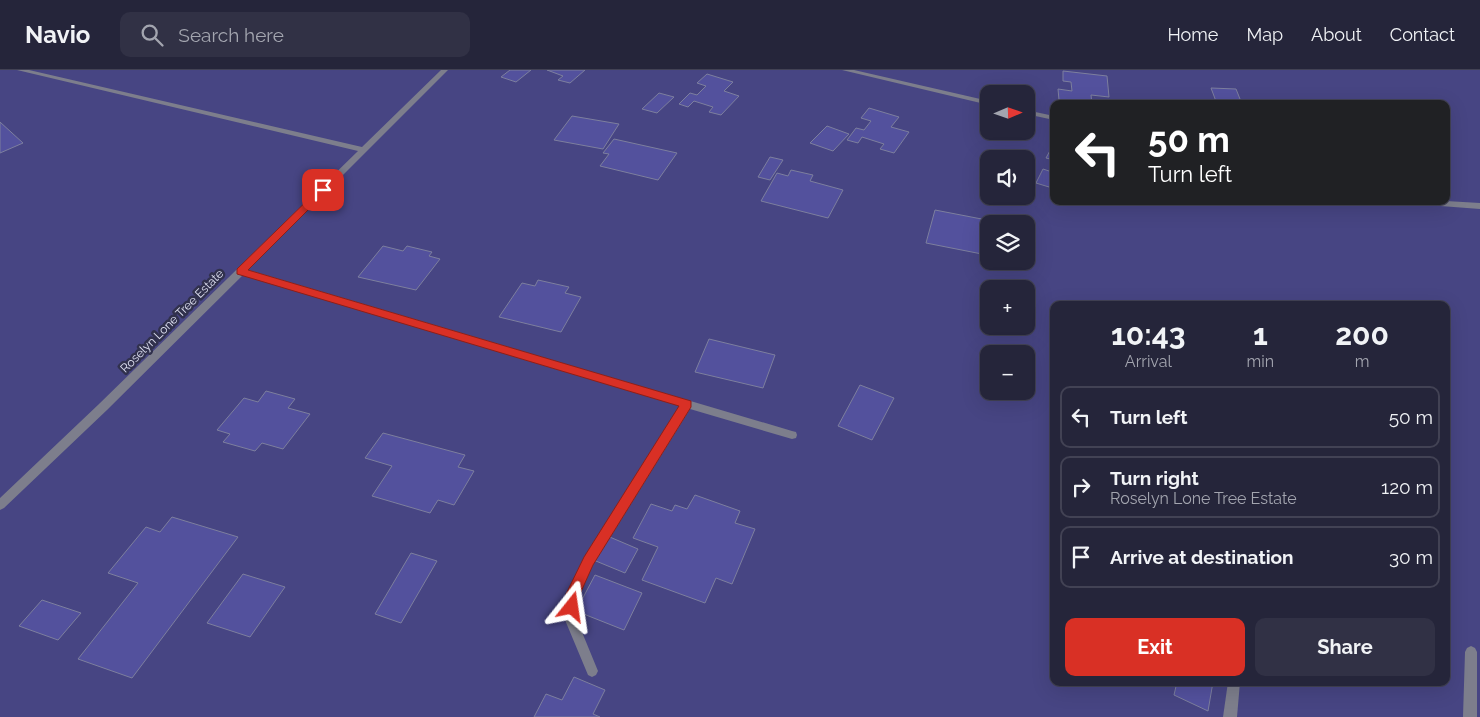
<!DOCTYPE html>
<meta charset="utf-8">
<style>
body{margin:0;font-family:Raleway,sans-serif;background:#313145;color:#f1f3f6;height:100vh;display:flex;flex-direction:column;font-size:19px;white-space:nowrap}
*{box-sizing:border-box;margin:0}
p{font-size:16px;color:#a3a5af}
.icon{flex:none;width:28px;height:28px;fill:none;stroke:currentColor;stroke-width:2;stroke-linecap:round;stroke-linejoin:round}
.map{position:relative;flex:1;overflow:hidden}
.sheet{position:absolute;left:1050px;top:231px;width:400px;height:385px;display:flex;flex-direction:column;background:#25253a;border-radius:10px;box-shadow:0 5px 20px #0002,0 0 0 1px #424254}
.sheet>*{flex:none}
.top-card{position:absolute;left:1050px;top:30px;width:400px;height:105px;border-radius:10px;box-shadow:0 5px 20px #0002,0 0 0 1px #424254;background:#202124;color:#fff;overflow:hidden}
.needle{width:32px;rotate:88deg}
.fabs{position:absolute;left:980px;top:15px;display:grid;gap:10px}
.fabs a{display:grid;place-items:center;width:55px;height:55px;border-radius:10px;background:#25253a;box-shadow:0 5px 20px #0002,0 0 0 1px #424254;font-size:25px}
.pin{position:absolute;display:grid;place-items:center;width:42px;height:42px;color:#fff;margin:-21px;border-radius:10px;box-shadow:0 2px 8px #0006}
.me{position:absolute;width:55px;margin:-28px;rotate:15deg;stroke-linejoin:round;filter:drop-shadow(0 0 4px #0008)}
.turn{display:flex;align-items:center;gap:18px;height:105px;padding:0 15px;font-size:22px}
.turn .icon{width:65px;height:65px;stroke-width:2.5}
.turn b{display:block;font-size:35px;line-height:42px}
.eta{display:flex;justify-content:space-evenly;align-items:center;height:85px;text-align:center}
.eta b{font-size:30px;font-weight:700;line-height:35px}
.action{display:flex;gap:10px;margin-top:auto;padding:10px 15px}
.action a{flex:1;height:58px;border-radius:10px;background:#d93025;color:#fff;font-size:20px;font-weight:700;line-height:58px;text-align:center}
.action a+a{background:#313145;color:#f1f3f6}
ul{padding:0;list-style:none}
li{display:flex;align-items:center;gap:15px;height:62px;margin:0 10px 8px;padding:0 5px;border:2px solid #424254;border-radius:10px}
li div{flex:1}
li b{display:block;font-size:19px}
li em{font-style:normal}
header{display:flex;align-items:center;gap:30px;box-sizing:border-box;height:70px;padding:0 25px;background:#25253a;border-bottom:1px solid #424254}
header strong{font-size:24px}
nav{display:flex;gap:28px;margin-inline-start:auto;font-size:18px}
.search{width:350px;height:45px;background:#313145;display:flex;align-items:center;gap:12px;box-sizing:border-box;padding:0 18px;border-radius:10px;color:#a3a5af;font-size:19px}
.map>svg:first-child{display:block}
.green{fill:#474583;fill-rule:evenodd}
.building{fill:#53519d;stroke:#7d7f9e}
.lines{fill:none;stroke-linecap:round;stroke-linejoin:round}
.lane{fill:#7d7e8c;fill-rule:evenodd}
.street{fill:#7d7e8c;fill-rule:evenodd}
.route{fill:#d93025;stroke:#8d1f18}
.labels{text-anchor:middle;stroke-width:5;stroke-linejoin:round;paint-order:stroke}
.street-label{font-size:12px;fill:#dfe1f2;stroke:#31314d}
</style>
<header>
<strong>Navio</strong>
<div class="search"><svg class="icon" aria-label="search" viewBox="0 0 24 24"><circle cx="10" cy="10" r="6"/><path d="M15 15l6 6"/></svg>Search here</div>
<nav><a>Home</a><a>Map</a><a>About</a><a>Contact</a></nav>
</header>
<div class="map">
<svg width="1480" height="647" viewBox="0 0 1480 647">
<rect width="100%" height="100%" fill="#31314d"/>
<path class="green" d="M0,0h1480v647h-1480zM989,24h37v37h-37zM1054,34h392v97h-392zM989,89h37v37h-37zM989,154h37v37h-37zM989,219h37v37h-37zM1054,235h392v377h-392zM989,284h37v37h-37z"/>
<g class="building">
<polygon points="510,0 531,0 516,12 501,7"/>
<polygon points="547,0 585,0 570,13 558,10 563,6"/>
<polygon points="1063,1 1107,6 1109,27 1091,25 1092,34 1059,30 1058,19 1072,21 1071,12 1063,11"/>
<polygon points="707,4 733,12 724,21 739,26 721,45 709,42 713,37 694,31 688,37 679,34 690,23 697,25 706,16 697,13"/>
<polygon points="1211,18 1236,19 1242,34 1217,34"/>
<polygon points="659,23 674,27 657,43 642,39"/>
<polygon points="869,38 899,47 891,57 909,62 894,83 880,79 884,74 862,67 858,73 847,70 856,58 864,60 871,51 861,48"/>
<polygon points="572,46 619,54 603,79 554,70"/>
<polygon points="0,52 23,73 0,83"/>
<polygon points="827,56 849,64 833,81 810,73"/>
<polygon points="614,69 677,83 658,110 600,96 609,84 603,83"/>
<polygon points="1052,77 1054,78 1054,90 1046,88"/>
<polygon points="770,87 783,90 770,110 758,107"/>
<polygon points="1043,99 1052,102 1054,99 1054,111 1049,117 1036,113"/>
<polygon points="791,100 813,105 810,111 843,120 828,148 761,131 777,103 788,106"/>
<polygon points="935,140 992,151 992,154 989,154 987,185 926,173"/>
<polygon points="383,176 403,181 407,176 432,182 429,186 440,189 416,220 358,207"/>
<polygon points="538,210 569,217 565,223 581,227 561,262 499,247 522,213 535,216"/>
<polygon points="709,269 775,285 763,318 695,302"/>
<polygon points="860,315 894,328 872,370 838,356"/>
<polygon points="266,321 295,329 288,338 310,344 283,379 262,373 255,381 223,372 230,364 217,360 244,328 258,332"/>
<polygon points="383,363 465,385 458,397 474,401 454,435 438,430 430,443 372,426 392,396 365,388"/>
<polygon points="695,425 740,441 735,453 755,459 732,514 716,508 705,533 642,510 658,477 633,468 651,434 672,441 675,435 687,439"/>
<polygon points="172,447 238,467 132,608 78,589 138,513 108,503 146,457 160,462"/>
<polygon points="605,465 638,479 625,503 591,489"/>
<polygon points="411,483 437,491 401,553 375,544"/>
<polygon points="243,504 285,517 250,567 207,553"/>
<polygon points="595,505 642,523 624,560 576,541"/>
<polygon points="42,530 81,543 58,570 19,556"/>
<polygon points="574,607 605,620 593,644 600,647 534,647 546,624 562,630"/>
<polygon points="1177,612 1213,612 1208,641 1174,625"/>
</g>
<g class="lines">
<g class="lane">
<polygon points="1471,576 1475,578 1477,582 1477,647 1463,647 1465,582 1467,578"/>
<polygon points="1228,612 1240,612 1237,647 1223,647"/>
</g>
<g class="street">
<polygon points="17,0 29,0 362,77 441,0 448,0 248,200 792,361 796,362 797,365 796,368 792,369 690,339 593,495 579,524 577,550 598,601 596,605 592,607 588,605 565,550 567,524 585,487 680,336 243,205 107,340 4,438 0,440 0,428 99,334 358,81"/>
<polygon points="842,0 854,0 989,31 989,35"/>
<polygon points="1026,40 1054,46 1054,50 1026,44"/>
<polygon points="1410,131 1446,131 1480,133 1480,139 1414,134"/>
</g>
</g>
<polygon class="route" points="320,118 328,120 248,200 691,331 691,337 593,495 580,524 577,541 572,543 567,541 565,537 566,524 584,487 679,336 237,204 237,199"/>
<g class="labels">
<g class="street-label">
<text transform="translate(172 251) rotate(-45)" y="4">Roselyn Lone Tree Estate</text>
</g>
</g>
</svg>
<div class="fabs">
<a><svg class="needle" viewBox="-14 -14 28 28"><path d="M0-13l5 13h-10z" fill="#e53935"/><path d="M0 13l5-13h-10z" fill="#a3a5af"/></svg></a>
<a><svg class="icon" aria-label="sound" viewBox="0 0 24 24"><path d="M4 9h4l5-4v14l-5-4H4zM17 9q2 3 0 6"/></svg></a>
<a><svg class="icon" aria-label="layers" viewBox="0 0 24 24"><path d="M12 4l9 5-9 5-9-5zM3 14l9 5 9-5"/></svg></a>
<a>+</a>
<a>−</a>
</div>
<div class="pin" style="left:323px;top:120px;background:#d93025"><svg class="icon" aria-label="arrive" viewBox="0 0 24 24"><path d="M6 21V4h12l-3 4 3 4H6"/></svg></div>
<svg class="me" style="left:572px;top:537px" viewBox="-20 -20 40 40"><path d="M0-17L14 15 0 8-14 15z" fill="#d93025" stroke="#fff" stroke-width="4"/></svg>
<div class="top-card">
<div class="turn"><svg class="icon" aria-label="left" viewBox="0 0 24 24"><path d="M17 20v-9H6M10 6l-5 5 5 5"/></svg><div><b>50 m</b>Turn left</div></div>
</div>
<section class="sheet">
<div class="eta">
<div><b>10:43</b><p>Arrival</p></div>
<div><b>1</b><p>min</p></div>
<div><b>200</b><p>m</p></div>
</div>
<ul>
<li><svg class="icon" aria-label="left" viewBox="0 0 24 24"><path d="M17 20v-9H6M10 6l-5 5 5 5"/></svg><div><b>Turn left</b></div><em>50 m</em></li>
<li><svg class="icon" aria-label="right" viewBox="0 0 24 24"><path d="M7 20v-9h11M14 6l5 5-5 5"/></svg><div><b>Turn right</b><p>Roselyn Lone Tree Estate</p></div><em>120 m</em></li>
<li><svg class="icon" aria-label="arrive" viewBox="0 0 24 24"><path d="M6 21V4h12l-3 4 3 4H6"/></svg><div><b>Arrive at destination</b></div><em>30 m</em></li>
</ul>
<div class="action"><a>Exit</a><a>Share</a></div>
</section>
</div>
